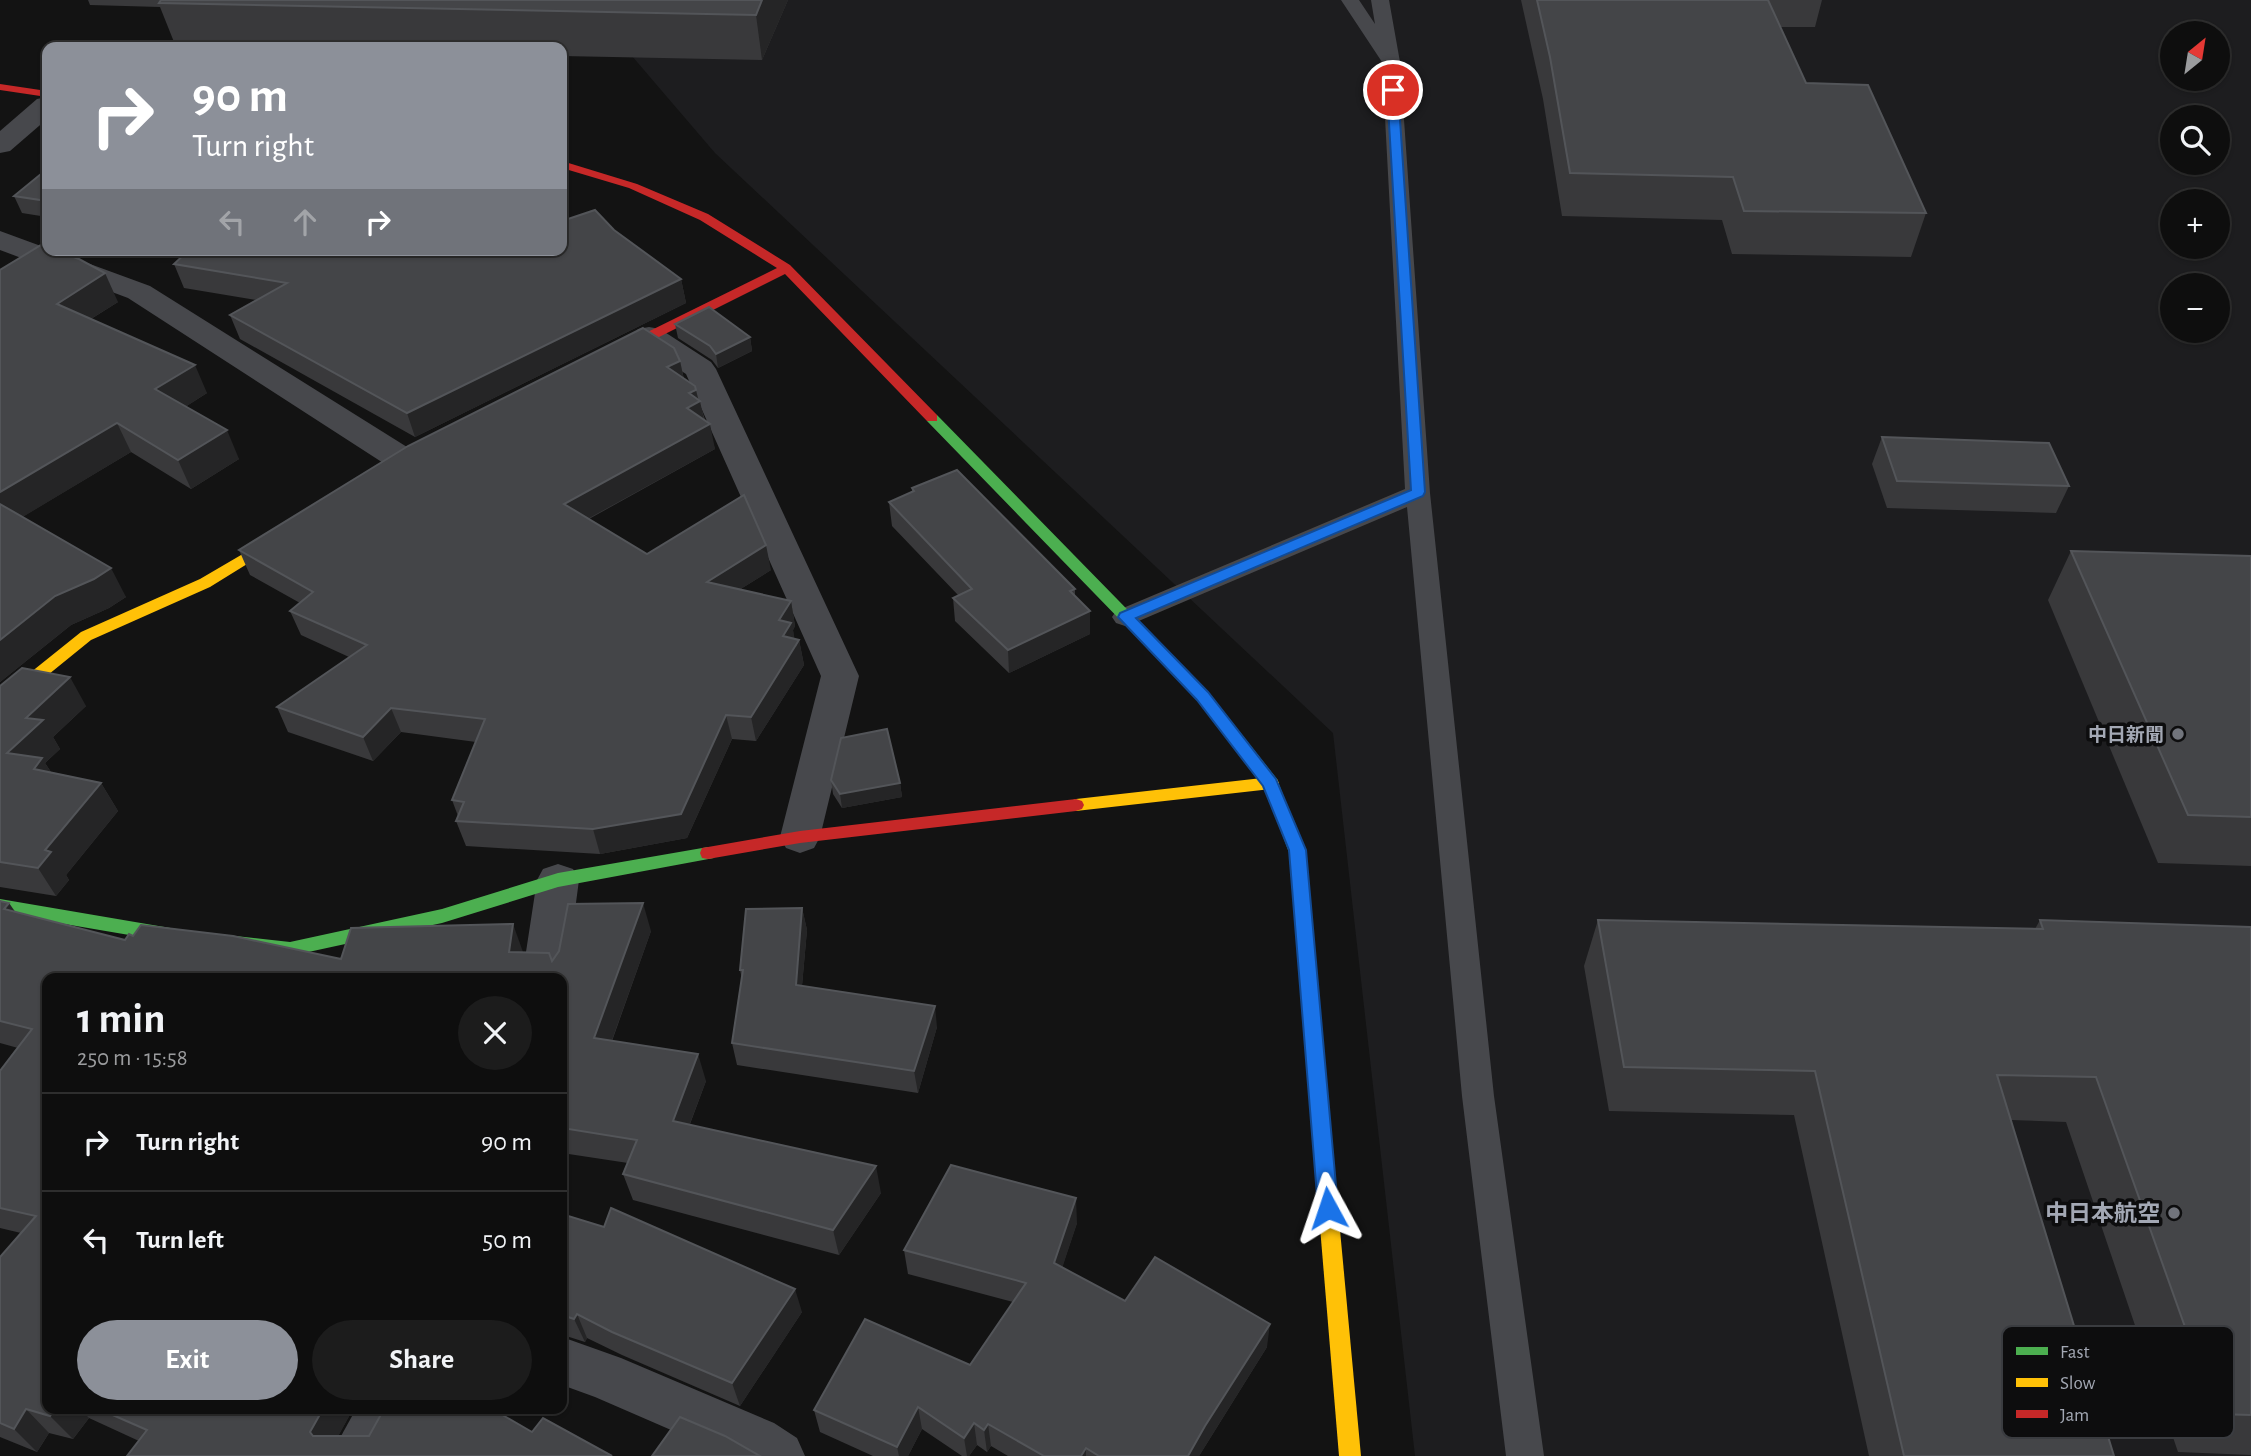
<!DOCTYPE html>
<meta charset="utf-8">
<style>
body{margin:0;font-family:"Alegreya Sans","Noto Sans JP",sans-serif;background:#1c1c1c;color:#f1f3f6;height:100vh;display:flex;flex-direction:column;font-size:26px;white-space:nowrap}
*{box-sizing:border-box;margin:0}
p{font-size:23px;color:#9b9c9e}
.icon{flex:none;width:38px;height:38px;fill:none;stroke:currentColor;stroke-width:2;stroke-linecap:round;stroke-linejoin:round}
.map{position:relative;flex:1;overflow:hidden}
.side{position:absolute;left:42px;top:973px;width:525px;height:441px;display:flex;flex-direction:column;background:#0e0e0e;border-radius:14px;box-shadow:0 2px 5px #0004,0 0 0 2px #2e2e2e}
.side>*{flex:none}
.top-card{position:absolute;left:42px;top:42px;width:525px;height:214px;border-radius:14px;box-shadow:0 2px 5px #0004,0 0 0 2px #2e2e2e;background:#8c9099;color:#fff;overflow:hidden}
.needle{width:46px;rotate:30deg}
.tools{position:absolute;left:2160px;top:21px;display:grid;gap:14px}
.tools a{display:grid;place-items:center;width:70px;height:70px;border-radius:50%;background:#0e0e0e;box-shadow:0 2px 5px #0004,0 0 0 2px #2e2e2e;font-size:35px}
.pin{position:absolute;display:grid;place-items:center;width:60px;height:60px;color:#fff;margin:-30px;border:4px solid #fff;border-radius:50%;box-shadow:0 2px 7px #0007}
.me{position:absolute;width:77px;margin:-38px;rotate:355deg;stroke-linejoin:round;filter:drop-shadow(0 0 5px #0008)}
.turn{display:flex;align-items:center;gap:24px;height:147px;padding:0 35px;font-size:32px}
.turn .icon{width:91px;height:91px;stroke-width:2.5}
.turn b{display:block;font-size:49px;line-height:60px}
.lanes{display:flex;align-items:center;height:66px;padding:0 35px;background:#0003;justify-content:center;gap:35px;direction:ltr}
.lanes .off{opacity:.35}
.round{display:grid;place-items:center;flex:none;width:74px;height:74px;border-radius:37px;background:#1c1c1c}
.headline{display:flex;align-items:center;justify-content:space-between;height:119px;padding:0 35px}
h1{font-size:42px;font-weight:700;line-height:52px}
.button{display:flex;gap:14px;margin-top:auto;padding:14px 35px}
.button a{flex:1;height:80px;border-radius:42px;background:#8c9099;color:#fff;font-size:28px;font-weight:700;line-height:80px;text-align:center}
.button a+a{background:#1c1c1c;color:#f1f3f6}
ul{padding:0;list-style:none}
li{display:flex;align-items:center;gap:21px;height:98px;padding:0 35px;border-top:2px solid #2e2e2e}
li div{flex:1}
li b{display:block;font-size:26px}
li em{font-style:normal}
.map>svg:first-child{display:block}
.built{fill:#1d1d1f;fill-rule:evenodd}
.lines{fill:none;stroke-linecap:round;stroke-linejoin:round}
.lane{fill:#47484c;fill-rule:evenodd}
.street{fill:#47484c;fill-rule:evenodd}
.fast{fill:#4caf50;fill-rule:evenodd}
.slow{fill:#ffc107;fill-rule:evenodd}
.jam{fill:#c62828;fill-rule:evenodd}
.wall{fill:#39393b}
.shaded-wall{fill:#252526}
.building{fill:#444548;stroke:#535559;stroke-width:2}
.route{fill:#1a73e8;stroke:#114b97;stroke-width:2}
.poi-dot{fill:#71747c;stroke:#0d0d0e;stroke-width:2.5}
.labels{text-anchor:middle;stroke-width:7;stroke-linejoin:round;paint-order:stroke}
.poi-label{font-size:19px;font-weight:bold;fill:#a3a8b4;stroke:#0d0d0e;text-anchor:end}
.near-poi-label{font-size:23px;font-weight:bold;fill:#a3a8b4;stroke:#0d0d0e;text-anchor:end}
.key{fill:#0d0d0e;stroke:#3a3c40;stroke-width:2}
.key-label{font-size:19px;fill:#a3a8b4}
</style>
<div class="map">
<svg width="2251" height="1456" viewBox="0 0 2251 1456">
<rect width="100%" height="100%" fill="#131313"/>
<path class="built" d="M584,0h1667v1456h-836l-82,-723 -618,-580zM2172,33h45v46h-45zM2172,117h45v46h-45zM2172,201h45v46h-45zM2172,285h45v46h-45z"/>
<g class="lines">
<polygon class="lane" points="1341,0 1359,0 1375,24 1371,0 1389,0 1400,62 1430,493 1494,1096 1544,1456 1506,1456 1462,1096 1407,507 1134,623 1125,626 1116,623 1112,617 1116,611 1405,489 1382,62"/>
<g class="street">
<polygon points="47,97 47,119 10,151 0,153 0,131 37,99"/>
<polygon points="0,231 150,286 415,452 420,460 415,468 403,471 391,468 128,298 0,250"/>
<polygon points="649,327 660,329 711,362 716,369 859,676 820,837 814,848 800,853 786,848 780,837 821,676 686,374 638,343 633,336 638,329"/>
<polygon points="558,864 573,869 579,880 566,978 562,986 562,978 522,978 537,880 543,869"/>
<polygon points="562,1337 621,1358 774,1423 797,1438 805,1456 731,1456 595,1397 562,1385"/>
<polygon points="356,1409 410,1409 385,1456 330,1456"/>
</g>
<g class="fast">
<polygon points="932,414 937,415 1208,692 1277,779 1305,853 1303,858 1291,858 1264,785 1198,700 927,421 927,415"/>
<polygon points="708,847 714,848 716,853 714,858 558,887 442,923 290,956 182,944 0,913 0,899 182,930 290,942 442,909 558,873"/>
</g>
<g class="slow">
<polygon points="287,528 292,530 294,533 292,536 210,587 91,640 6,709 0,711 0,697 81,632 200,579"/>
<polygon points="1271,777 1277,779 1279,783 1277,787 1271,789 1076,811 1070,809 1068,805 1070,801 1076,799"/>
<polygon points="1297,847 1303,848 1305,853 1361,1456 1339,1456 1289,853 1291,848"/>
</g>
<g class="jam">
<polygon points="0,84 47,91 47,97 0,90"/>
<polygon points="562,161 637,184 708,214 790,265 937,415 937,421 927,421 785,274 611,361 601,361 601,355 777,268 700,220 629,188 562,168"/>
<polygon points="1076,799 1082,801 1084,805 1082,809 1076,811 800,843 708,859 702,858 700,853 702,848 708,847 800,831"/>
</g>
</g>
<g class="wall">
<polygon points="88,0 788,0 762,60 562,56 562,47 176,47 160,7 90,5"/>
<polygon points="1521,0 1822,0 1815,27 1780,27 1806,83 1926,213 1911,257 1732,254 1722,220 1562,216 1543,99"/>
<polygon points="47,169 47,217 22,213 14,196"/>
<polygon points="614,230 681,279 686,303 415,437 240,339 230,315 256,300 184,288 174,264 562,250"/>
<polygon points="0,270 118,302 91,319 207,393 185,407 239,459 191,489 131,452 22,517 126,597 109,608 71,625 0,682"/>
<polygon points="675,324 750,337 752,351 718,368 712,360 678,338"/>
<polygon points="680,361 684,379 698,399 715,449 589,519 647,554 771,570 739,590 791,601 795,626 793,630 794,639 799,640 804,665 756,741 732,739 687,838 600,854 466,846 456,821 458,816 452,800 476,742 401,732 373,761 288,732 277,707 349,657 301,635 290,611 300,603 250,575 239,550"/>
<polygon points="1882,437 2069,486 2056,513 1887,508 1872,464"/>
<polygon points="912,488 1075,589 1075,596 1090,611 1090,634 1009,673 955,621 953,598 958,595 892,526 889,502 912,492"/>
<polygon points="2071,551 2251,556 2251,866 2158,863 2048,600"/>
<polygon points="0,686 86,706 53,737 60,749 45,763 51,772 101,783 118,811 66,875 69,880 56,896 0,887"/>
<polygon points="831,780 900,783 902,797 842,808 833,794"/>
<polygon points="0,901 15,912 125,940 133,936 341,959 523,952 552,961 651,931 612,1041 706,1081 690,1124 881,1193 839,1255 633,1200 623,1174 628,1163 562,1153 562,978 47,978 47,1409 353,1409 338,1436 369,1436 478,1415 612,1456 139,1441 89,1418 73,1439 49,1433 37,1452 0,1437 0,1257 21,1233 0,1228 0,1071 18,1048 0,1043"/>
<polygon points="802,908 807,930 802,986 937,1027 918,1093 737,1065 732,1043 742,979 740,970"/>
<polygon points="1598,920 2035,929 2040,920 2251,927 2251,1455 2178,1452 2066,1122 2011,1120 2114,1456 1869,1456 1794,1115 1609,1111 1584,966"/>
<polygon points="562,1214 802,1312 740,1406 622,1355 587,1338 585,1342 563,1335 562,1336"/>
<polygon points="1077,1223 1062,1267 1125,1301 1267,1347 1199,1456 1008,1456 991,1446 987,1452 977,1445 969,1456 962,1456 922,1429 908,1456 873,1456 820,1432 814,1410 970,1365 1013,1302 908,1274 904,1250"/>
</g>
<g class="shaded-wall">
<polygon points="762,0 788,0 762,60 756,15"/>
<polygon points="105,273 118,302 70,332 57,304"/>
<polygon points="681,279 686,303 415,437 407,413"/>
<polygon points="750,337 752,351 718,368 716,354"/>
<polygon points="680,361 685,385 667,367"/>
<polygon points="195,365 207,393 168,418 155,389"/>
<polygon points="696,390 699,402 700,401 705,425 687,408 689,393"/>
<polygon points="117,423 131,452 6,527 0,517 0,492"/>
<polygon points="710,424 715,449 571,528 564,504"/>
<polygon points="227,430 239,459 191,489 178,460"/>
<polygon points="766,545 771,570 712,607 707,582"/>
<polygon points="111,568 126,597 109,608 71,625 0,682 0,640 55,596"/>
<polygon points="791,601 795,626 793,630 796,647 799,640 804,665 756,741 751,717 779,620"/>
<polygon points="1090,611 1090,634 1009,673 1008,650"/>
<polygon points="70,677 86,706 53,737 60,749 45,763 60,786 7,753 26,718"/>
<polygon points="391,708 401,732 373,761 363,737"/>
<polygon points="726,715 732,739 687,838 600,854 593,829"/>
<polygon points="101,783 118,811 66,875 69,880 56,896 38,868 45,850"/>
<polygon points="900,783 902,797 842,808 840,794"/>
<polygon points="9,903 28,930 4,909"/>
<polygon points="643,903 651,931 603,1065 594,1038"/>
<polygon points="802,908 807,930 800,1007 796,985"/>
<polygon points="513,924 523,952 520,978 509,952"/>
<polygon points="935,1006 937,1027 918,1093 914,1071"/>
<polygon points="698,1054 706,1081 681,1147 673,1121"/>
<polygon points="876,1166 881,1193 839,1255 833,1230"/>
<polygon points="1076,1198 1077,1223 1056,1287 1054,1263"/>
<polygon points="795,1289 802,1312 740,1406 732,1383"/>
<polygon points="577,1314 587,1338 585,1342 574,1319"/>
<polygon points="1270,1324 1267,1347 1199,1456 1188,1456 1205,1426"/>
<polygon points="918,1407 922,1429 908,1456 899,1456 897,1447"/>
<polygon points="26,1409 49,1433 37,1452 14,1429"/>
<polygon points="55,1409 80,1409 89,1418 73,1439 50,1416"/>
<polygon points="323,1409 353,1409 328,1455 310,1432"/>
<polygon points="974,1423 977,1445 969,1456 967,1456 964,1438"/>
<polygon points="988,1424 991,1446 987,1452 984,1430"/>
<polygon points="1086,1448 1086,1456 1081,1456"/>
</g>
<g class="building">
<polygon points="161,0 762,0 756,15 159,3"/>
<polygon points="1537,0 1768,0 1806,83 1868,85 1926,213 1744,211 1733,177 1570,173 1550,57"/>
<polygon points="47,169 47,201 14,196"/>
<polygon points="595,210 614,230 681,279 407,413 230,315 287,283 174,264 189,250 562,250 562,221"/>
<polygon points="41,245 47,248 47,250 54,250 79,259 105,273 57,304 195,365 155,389 227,430 178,460 117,423 0,492 0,270"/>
<polygon points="709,307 750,337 716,354 710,346 675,324"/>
<polygon points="643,328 674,348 680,361 667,367 695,386 696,390 689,393 700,401 687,408 710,424 564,504 647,554 744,495 766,545 707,582 791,601 779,620 791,623 783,636 799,640 751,717 726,715 681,814 593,829 456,821 464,802 452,800 485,719 391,708 363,737 277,707 367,645 290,611 313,592 239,550 408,446"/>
<polygon points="1882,437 2049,443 2069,486 1897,481"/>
<polygon points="957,470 1075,589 1070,591 1090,611 1008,650 953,598 972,589 889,502 914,491 912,488"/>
<polygon points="0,504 111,568 94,579 55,596 0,640"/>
<polygon points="2071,551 2251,556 2251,817 2188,815"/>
<polygon points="22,668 70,677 26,718 43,720 7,753 42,758 34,769 101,783 45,850 51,852 38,868 0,862 0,686"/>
<polygon points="887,729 900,783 840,794 831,780 841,738"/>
<polygon points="0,901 9,903 4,909 125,940 129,934 133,936 141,925 233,936 341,959 351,928 513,924 509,952 549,953 552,961 559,951 568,904 643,903 594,1038 698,1054 673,1121 876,1166 833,1230 623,1174 637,1140 562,1128 562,978 47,978 47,1409 55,1409 50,1416 26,1409 14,1429 0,1423 0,1257 36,1216 0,1208 0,1071 32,1029 0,1021"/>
<polygon points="802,908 796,985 935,1006 914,1071 732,1043 743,970 740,970 746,909"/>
<polygon points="1598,920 2043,929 2040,920 2251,927 2251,1415 2216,1414 2096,1077 1997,1075 2114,1456 1904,1456 1815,1071 1624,1067"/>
<polygon points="951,1165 1076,1198 1054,1263 1125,1301 1155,1257 1270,1324 1205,1426 1188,1456 1099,1456 1086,1448 1081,1456 1044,1456 988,1424 984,1430 974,1423 964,1438 918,1407 897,1447 814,1410 865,1319 970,1365 1026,1283 904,1250"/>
<polygon points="611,1208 795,1289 732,1383 612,1332 577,1314 574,1319 562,1315 562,1214 604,1227"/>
<polygon points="99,1409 323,1409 310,1432 313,1436 369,1436 384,1409 468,1409 478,1415 482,1409 492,1409 532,1432 543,1418 612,1456 127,1456 147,1430"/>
<polygon points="680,1417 725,1436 760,1456 652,1456"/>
</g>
<polygon class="route" points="1393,86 1398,90 1425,492 1423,496 1136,618 1208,692 1276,779 1306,850 1338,1208 1335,1214 1328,1217 1321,1214 1318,1208 1289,850 1263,786 1197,700 1118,617 1120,613 1411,490 1387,90"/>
<g class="poi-dot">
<circle cx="2178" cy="734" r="7"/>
<circle cx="2174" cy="1213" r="7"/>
</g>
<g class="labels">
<g class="poi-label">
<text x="2164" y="741">中日新聞</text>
</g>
<g class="near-poi-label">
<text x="2160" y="1221">中日本航空</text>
</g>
</g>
<rect x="2002" y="1326" width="232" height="112" rx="10" class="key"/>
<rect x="2016" y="1347" width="32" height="8" fill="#4caf50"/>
<rect x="2016" y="1378" width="32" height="9" fill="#ffc107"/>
<rect x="2016" y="1410" width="32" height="8" fill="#c62828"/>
<g class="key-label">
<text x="2060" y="1358">Fast</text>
<text x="2060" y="1389">Slow</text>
<text x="2060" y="1421">Jam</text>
</g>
</svg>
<div class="tools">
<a><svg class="needle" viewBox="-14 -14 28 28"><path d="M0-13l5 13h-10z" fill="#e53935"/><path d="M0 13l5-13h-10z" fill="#9b9c9e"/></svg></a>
<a><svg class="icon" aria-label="search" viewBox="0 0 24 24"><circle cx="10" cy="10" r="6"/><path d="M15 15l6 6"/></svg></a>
<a>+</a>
<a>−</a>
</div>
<div class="pin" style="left:1393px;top:90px;background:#d93025"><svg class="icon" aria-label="arrive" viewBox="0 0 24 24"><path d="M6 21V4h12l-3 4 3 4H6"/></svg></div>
<svg class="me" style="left:1328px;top:1208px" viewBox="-20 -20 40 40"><path d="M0-17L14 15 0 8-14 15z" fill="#1a73e8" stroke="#fff" stroke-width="4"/></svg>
<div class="top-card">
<div class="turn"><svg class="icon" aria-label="right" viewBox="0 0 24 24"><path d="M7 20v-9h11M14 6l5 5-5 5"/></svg><div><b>90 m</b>Turn right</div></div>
<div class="lanes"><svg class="icon off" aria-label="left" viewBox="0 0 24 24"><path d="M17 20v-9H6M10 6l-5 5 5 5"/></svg><svg class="icon off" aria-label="ahead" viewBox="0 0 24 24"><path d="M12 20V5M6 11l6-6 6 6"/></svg><svg class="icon" aria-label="right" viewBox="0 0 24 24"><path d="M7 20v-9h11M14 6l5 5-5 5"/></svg></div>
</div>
<section class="side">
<div class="headline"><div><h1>1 min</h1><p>250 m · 15:58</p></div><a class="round"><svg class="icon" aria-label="close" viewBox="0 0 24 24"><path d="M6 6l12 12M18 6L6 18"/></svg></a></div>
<ul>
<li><svg class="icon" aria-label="right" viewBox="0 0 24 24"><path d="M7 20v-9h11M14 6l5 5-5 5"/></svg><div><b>Turn right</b></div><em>90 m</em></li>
<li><svg class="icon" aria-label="left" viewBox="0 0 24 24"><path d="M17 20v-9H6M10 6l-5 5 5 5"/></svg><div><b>Turn left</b></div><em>50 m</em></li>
</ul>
<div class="button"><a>Exit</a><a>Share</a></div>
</section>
</div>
